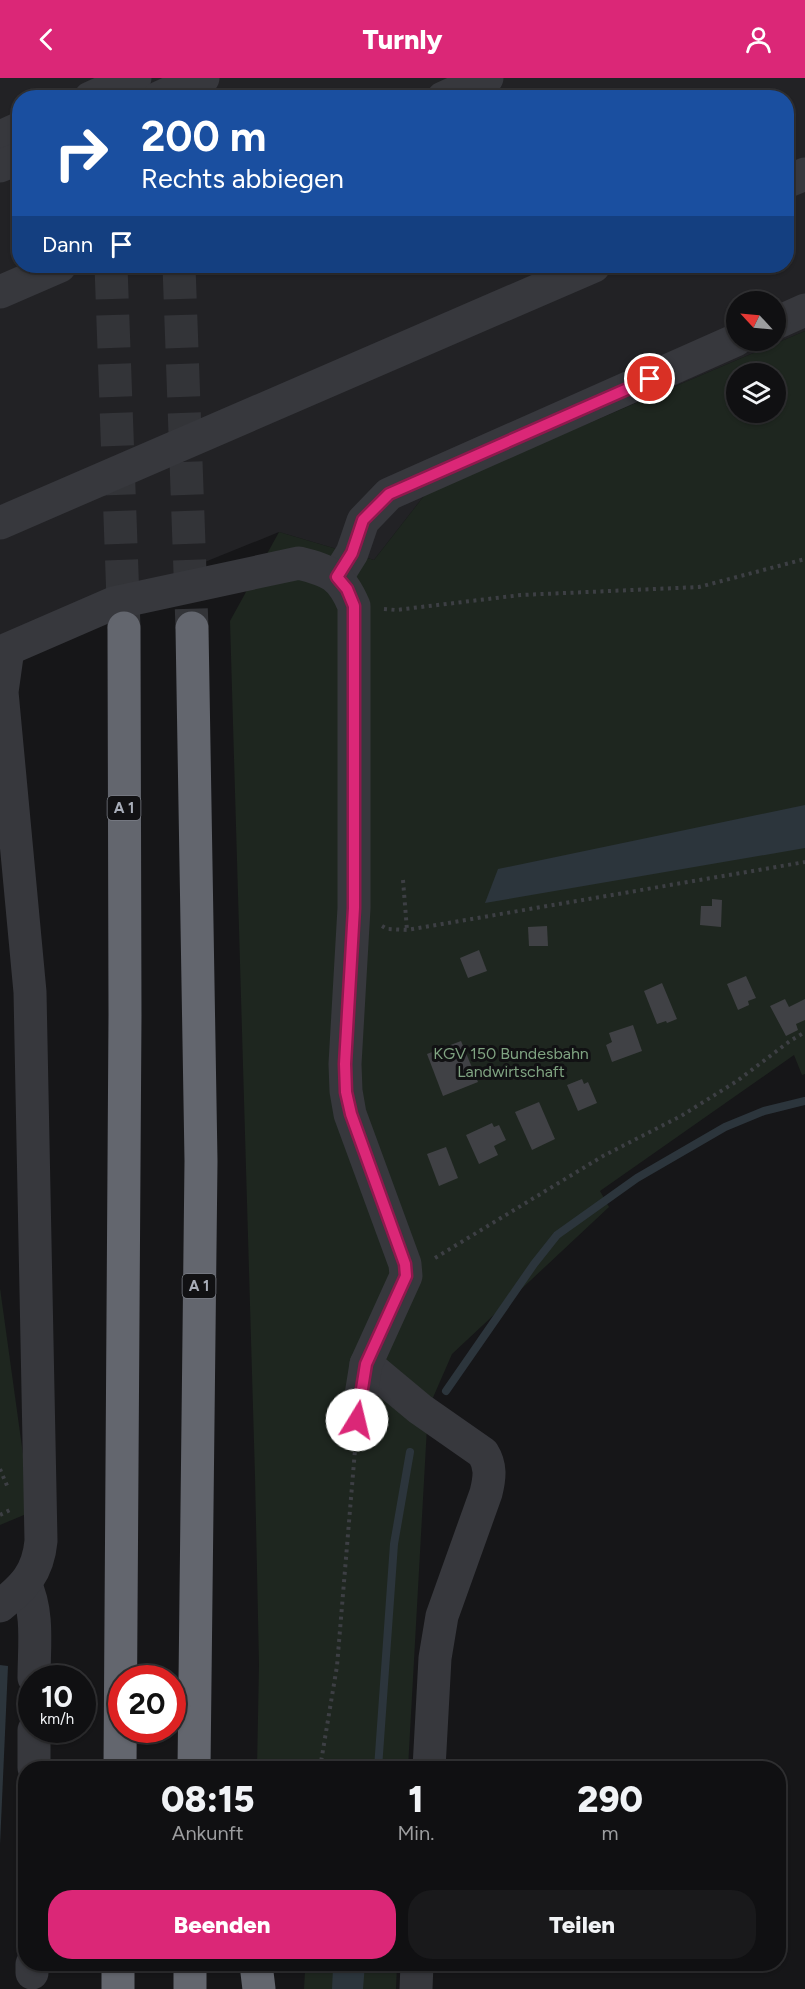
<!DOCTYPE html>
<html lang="de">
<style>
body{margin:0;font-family:Figtree,sans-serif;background:#19191b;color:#f1f3f6;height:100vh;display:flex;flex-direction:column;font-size:22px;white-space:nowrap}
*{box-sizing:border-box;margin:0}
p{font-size:20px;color:#9c9d9f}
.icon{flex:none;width:33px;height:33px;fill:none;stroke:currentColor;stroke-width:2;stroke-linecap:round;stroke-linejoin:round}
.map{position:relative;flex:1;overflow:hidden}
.side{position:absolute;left:18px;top:1683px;width:768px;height:210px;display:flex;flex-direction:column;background:#101012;border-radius:24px;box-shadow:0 2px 4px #0004,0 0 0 2px #303032}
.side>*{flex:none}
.top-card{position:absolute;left:12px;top:12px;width:782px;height:183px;border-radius:24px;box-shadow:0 2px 4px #0004,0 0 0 2px #303032;background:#1a4fa0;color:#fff;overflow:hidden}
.needle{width:39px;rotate:296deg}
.fabs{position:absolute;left:726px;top:213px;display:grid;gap:12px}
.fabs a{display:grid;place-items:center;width:60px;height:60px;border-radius:50%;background:#101012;box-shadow:0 2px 4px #0004,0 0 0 2px #303032;font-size:30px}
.speed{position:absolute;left:18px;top:1587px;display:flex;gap:12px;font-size:30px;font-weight:700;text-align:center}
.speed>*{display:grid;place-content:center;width:78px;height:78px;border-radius:50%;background:#101012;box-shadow:0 2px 4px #0004,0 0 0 2px #303032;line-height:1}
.speed small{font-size:15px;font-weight:400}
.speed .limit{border:9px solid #d22;background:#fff;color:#111}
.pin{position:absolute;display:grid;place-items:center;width:51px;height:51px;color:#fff;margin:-26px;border:3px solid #fff;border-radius:50%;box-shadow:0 2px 6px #0007}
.me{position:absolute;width:66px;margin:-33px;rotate:9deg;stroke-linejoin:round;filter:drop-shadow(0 0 4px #0008)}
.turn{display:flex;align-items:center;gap:21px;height:126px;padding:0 30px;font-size:27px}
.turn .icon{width:78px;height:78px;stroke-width:2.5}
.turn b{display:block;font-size:42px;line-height:51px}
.then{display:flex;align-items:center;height:57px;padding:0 30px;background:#0003;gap:12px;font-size:22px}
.eta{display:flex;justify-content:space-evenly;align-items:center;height:102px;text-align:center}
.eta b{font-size:36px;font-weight:800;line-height:42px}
.primary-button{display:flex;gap:12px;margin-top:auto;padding:12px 30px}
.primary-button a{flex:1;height:69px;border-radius:24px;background:#db2777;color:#fff;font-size:24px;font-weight:800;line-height:69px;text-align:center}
.primary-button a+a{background:#19191b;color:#f1f3f6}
header{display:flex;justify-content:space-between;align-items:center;height:78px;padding:0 30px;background:#db2777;color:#fff;font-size:27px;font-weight:800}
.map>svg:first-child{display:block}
.built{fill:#222225;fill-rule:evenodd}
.green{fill:#1e261f;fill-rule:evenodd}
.water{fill:#2c353c}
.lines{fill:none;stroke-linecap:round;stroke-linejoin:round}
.stream{stroke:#2c353c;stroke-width:8}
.building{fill:#404145}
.highway-tunnel{stroke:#333438;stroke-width:33;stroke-dasharray:33 16;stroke-linecap:butt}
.path{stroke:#3d3f44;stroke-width:4;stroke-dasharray:3 4.5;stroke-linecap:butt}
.minor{stroke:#37383d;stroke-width:33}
.highway{stroke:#63666e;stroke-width:33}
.route-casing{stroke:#8e194d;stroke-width:15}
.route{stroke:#db2777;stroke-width:10}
.labels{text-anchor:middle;stroke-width:6;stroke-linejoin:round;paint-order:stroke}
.shield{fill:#111113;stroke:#7b7e86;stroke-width:1.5}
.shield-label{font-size:15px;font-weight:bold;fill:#a8adb8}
.park-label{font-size:16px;fill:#7fa381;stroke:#111113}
</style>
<header><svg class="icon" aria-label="back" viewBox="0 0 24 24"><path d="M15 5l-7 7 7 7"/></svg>Turnly<svg class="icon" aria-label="person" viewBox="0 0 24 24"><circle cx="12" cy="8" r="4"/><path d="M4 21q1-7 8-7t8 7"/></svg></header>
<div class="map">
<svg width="805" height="1911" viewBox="0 0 805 1911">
<rect width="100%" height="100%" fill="#161618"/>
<path class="built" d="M0,0h805v253l-378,161 -53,68 -95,-28 -279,113zM20,20h766v168h-766zM736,224h40v38h-40z"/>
<g class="green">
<path d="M805,253v743l-3,1 -8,-20 -194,136 9,16 -157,147 -24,55 -20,359h-151l2,-104 -4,-188 -25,-855 49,-89 95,28 53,-68zM736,296h40v38h-40z"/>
<polygon points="0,1210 31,1434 0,1447"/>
<polygon points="301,1886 397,1886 396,1911 304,1911 305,1893"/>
</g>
<g class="water">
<polygon points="805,727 805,770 485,825 498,791"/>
<polygon points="0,1587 8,1588 0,1767"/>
<polygon points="330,1886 365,1886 363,1911 332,1911 333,1890"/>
</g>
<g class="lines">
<g class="stream">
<polyline points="446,1313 534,1186 557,1157 637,1100 725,1049 764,1033 805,1023"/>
<polyline points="378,1690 394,1466 410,1374"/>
</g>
</g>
<g class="building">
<polygon points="712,821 722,822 721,849 700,847 701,828 712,828"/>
<polygon points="547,848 548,868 529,868 528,849"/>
<polygon points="479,872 487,893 468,900 460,880"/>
<polygon points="746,898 756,920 748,923 749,927 738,932 727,906"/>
<polygon points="662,905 677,941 667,945 666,943 657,946 644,913"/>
<polygon points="785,921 789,929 805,921 805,942 796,946 798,952 786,958 770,928"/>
<polygon points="633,947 642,973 612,984 606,967 612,964 609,955"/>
<polygon points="461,963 478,1004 443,1018 427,976"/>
<polygon points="582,1001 584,1006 588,1004 597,1025 578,1033 567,1007"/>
<polygon points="539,1024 555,1061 532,1072 515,1034"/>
<polygon points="492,1045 494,1049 499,1047 506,1062 494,1068 498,1077 479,1086 466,1057"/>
<polygon points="446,1069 458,1100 439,1108 427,1076"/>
</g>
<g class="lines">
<g class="highway-tunnel">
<polyline points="111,188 124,550"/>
<polyline points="179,188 192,550"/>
</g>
<g class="path">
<polyline points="384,531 396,532 521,517 699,509 805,481"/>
<polyline points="403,802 407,852"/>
<polyline points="382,848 387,851 407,852 805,784"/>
<polyline points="435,1180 603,1078 681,1038 737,1003 790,963 805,954"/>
<polyline points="0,1391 8,1410"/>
<polyline points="0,1437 10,1432"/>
<polyline points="320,1690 337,1588 355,1372"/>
</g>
<g class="minor">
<polyline points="90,20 135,0"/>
<polyline points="158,20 203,0"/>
<polyline points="443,20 487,0"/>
<polyline points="0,59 20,50"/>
<polyline points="0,88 20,80"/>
<polyline points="786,104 805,96"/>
<polyline points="0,214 60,188"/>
<polyline points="776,245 805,232"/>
<polyline points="0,445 594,188"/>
<polyline points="337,499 352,475 363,443 389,416 736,262"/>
<path d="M366,1286l54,45 63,44c8,13 7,24 3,40l-44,123 -7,42 -6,110"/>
<path d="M25,1506c14,28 9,64 9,94"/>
<path d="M0,1528c24,-19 38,-33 41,-65l-11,-549 -28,-300 6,-43 106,-46 185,-40c31,8 42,12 55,43v302l-9,156 1,27 4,23 55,150 1,12 -40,88 -9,56"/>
<polyline points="34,1690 34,1652"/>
<polyline points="32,1895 32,1886"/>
<polyline points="416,1911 417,1886"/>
</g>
<g class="highway">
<polyline points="192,550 201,1083 194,1690"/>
<polyline points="120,1690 125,937 124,550"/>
<polyline points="256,1886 259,1911"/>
<polyline points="118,1911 118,1886"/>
<polyline points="190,1911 190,1886"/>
</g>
</g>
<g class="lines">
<defs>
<polyline id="route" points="357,1342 366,1286 406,1198 405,1186 351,1036 346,1014 345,986 354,830 354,528 347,511 337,499 352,475 363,442 389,416 650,301"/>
</defs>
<use href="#route" class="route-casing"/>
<use href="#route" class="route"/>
</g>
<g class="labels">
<g class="shield">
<rect x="107.5" y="718" width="33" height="24" rx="4.5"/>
<rect x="182.5" y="1196" width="33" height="24" rx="4.5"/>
</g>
<g class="shield-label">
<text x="124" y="735">A 1</text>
<text x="199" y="1213">A 1</text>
</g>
<g class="park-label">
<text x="511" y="981">KGV 150 Bundesbahn<tspan x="511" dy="18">Landwirtschaft</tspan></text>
</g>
</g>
</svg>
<div class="fabs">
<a><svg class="needle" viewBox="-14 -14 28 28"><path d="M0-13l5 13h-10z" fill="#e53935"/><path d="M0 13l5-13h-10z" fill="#9c9d9f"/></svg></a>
<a><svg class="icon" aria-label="layers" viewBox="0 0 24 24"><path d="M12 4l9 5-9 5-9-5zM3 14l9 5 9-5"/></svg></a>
</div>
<div class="speed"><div>10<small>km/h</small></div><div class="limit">20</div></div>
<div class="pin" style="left:650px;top:301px;background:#d93025"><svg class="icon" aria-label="arrive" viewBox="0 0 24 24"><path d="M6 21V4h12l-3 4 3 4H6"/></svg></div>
<svg class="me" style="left:357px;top:1342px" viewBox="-20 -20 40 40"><circle r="19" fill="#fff"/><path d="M0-13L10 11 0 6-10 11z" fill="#db2777"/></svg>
<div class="top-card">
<div class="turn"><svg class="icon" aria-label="right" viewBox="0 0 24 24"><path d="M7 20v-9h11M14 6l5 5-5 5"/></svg><div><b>200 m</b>Rechts abbiegen</div></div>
<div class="then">Dann<svg class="icon" aria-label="arrive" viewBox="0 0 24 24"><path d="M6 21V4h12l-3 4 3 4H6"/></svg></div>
</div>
<section class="side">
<div class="eta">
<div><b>08:15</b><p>Ankunft</p></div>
<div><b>1</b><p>Min.</p></div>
<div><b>290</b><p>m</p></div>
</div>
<div class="primary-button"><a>Beenden</a><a>Teilen</a></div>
</section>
</div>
